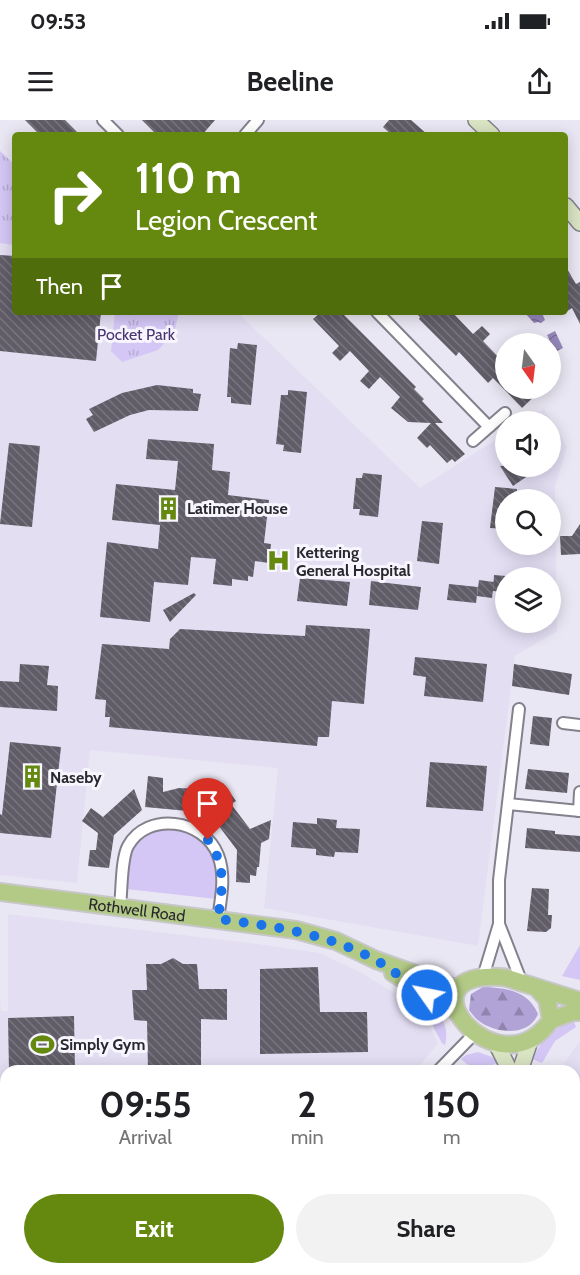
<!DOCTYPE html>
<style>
body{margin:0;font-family:Cabin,sans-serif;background:#f2f2f2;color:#202124;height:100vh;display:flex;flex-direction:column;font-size:22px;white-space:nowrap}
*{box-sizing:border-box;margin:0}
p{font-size:20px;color:#757577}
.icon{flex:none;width:33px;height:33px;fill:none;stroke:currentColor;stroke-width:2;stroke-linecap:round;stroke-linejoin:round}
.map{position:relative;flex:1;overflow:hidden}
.drawer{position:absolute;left:0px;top:945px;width:580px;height:210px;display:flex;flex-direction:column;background:#fff;border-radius:18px 18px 0 0;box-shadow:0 3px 15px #0003}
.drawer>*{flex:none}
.guide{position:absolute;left:12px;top:12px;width:556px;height:183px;border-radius:6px;box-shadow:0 3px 15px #0003;background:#64890e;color:#fff;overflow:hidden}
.needle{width:39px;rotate:166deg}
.buttons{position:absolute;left:495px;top:213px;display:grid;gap:12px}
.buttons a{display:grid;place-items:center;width:66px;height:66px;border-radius:50%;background:#fff;box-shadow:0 3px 15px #0003;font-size:30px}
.pin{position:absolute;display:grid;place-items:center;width:51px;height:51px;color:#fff;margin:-62px -26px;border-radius:50% 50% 50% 0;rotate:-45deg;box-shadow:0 0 6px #0007}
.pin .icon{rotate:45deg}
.me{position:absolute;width:66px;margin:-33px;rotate:303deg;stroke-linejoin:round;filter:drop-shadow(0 0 4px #0008)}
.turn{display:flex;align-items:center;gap:21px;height:126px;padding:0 24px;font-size:27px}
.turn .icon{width:78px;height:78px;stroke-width:2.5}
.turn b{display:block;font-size:42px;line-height:51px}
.then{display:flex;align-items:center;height:57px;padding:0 24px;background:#0003;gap:12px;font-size:22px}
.eta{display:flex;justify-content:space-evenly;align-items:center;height:102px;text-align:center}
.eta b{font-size:36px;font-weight:700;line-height:42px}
.action{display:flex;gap:12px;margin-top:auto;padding:12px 24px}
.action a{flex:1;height:69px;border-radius:36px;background:#64890e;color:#fff;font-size:24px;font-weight:700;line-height:69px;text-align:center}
.action a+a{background:#f2f2f2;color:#202124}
.status{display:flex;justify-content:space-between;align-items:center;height:42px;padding:0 30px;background:#fff;direction:ltr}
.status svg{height:16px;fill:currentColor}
header{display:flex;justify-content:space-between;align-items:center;height:78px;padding:0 24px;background:#fff;font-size:27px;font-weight:700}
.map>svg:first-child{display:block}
.built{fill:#e4def3;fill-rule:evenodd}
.grass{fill:#d4c7f6}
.forest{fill:url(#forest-firs)}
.park{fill:url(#park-tufts)}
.water{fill:url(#water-waves)}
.building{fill:url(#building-back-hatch)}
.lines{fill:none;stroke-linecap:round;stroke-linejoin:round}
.street-casing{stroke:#84818c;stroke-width:14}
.secondary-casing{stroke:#84818c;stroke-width:18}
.primary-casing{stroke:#c7c7c8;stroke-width:20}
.street{stroke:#fff;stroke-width:10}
.secondary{stroke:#d9e4c3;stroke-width:15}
.primary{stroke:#b3ca86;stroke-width:16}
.route{stroke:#1a73e8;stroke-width:10;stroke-dasharray:0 18}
.labels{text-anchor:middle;stroke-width:6;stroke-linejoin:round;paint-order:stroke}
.park-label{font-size:16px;fill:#493271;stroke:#f7f5fd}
.poi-label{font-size:16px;font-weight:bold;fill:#29282d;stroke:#f7f5fd;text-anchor:start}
.street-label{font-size:16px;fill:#29282d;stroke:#f7f5fd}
</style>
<div class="status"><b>09:53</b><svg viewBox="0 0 49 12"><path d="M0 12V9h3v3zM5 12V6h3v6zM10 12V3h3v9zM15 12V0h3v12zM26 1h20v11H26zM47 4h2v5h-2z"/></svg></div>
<header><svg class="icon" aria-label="menu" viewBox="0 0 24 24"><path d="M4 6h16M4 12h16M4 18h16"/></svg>Beeline<svg class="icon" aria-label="share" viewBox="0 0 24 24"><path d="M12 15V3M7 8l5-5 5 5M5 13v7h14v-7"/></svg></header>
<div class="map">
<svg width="580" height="1155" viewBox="0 0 580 1155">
<defs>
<pattern id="forest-firs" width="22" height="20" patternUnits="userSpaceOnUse" patternTransform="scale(1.5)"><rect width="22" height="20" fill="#b2a3d7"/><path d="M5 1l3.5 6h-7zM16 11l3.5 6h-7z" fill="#9185af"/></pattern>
<pattern id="park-tufts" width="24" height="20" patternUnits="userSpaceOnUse" patternTransform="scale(1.5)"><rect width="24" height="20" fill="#d4c7f6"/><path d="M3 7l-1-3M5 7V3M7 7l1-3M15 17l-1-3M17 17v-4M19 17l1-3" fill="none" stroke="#b6abd3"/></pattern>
<pattern id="water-waves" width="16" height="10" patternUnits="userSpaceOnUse" patternTransform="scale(1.5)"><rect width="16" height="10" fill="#9687ba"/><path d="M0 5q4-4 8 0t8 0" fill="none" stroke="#7a6e98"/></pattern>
<pattern id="building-back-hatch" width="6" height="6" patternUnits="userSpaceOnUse" patternTransform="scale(1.5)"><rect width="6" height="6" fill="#605d68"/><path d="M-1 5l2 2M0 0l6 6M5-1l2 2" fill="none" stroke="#78757e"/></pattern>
</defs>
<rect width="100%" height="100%" fill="#eae7f4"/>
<g class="built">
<path d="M0,31l15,14v147h222l183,176 85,-54 1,32h44v-44l-26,-1 20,-12 23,37 -12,41 2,144 -42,25 -37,290 -214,-38 14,-140 -188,-18 -13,133 -77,-8zM506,380h44v44h-44zM506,458h44v44h-44z"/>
<polygon points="8,794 258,824 320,833 360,852 422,890 438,923 416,951 6,951 6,1083 0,1086 0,873 1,891 8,891"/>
<polygon points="580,921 580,1155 536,1155 536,1149 574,1149 574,951 558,951"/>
<polygon points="6,1126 6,1149 502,1149 502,1155 0,1155 0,1128"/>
</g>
<g class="grass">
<path d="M173,708c6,1 14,1 19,4 27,13 26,42 24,67l-90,-10c2,-34 8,-58 47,-61z"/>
<polygon points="580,825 580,860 562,856"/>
<path d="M425,883c15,10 25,22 20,42l-3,-2 -20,-37z"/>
<path d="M574,901l2,6 -21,14 -13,22 -10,-4c9,-18 22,-32 42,-38z"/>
<path d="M478,932l14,5 5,6c-20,8 -18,11 -36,-4l5,-4z"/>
</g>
<path class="forest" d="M483,867c23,1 45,3 55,27 -9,23 -42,20 -59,7 -4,-3 -7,-7 -10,-11l2,-16z"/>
<g class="park">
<polygon points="0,31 15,45 15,125 0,123"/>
<polygon points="115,192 179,192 174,213 158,230 122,242 111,231"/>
</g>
<g class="water">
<polygon points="524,192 542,193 545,200 541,203 538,202 534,203"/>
<polygon points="555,211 563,228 555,232 547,215"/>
</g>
<g class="building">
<polygon points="25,0 65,0 80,15 40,15"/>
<polygon points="142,0 215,0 202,15 157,15"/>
<polygon points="389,0 411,0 428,15 392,15 383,7"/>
<polygon points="0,135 15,136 15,192 101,192 96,241 0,231"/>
<polygon points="566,147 576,164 580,162 580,204 572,188 566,192"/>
<polygon points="321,192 341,192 416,267 414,269 424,279 422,281 443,303 435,303 465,334 455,342 452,339 447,343 430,325 427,328 417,318 431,303 408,302 391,288 400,277 380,257 369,269 360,261 369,251 350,231 340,241 332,233 339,226 313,199"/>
<polygon points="415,192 452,192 473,214 482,206 490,214 483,221 506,245 506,268 543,268 522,288 493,258 488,263 459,232 456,236 419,199 420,197"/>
<polygon points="238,223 257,225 251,285 231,283 231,277 227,277 230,228 237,229"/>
<polygon points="157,265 193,269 193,273 201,274 198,291 149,290 130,295 94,312 86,299 93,295 89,289 122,273"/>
<polygon points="288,270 307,272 301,333 283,331 284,325 276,324 281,275 288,275"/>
<polygon points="148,319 214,324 212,350 230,352 228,375 269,380 264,423 271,424 269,443 255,441 253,457 248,456 248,461 232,459 232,466 213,464 216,439 191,437 188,465 154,462 150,502 100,497 107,422 158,429 160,405 112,400 116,364 175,370 178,341 146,339"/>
<polygon points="9,323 40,326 32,407 0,404"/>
<polygon points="500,346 542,346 513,366"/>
<polygon points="363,353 382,355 378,397 359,395 360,389 353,389 356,358 362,358"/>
<polygon points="495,367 517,369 516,380 506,380 506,409 490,408"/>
<polygon points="422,401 443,403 439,444 417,441"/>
<polygon points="580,404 580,434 561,435 560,416 572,416"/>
<polygon points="494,455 506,456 506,472 493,471"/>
<polygon points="300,458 350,462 347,486 297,481"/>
<polygon points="479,460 494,462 492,478 477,476"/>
<polygon points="371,461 421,467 418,490 369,485"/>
<polygon points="449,464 478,467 476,483 447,480"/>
<polygon points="194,473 196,475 170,502 163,490"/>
<polygon points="306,505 370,509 364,584 332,581 329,617 318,617 317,626 109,607 110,597 105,597 106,580 95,579 102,524 169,529 170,519 180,509 305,516"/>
<polygon points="415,537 487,544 483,582 424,576 426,557 413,555"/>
<polygon points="20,544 49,546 47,565 58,566 57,591 0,587 0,561 19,562"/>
<polygon points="514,544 572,554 569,575 512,566"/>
<polygon points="533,596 552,598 549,626 530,624"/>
<polygon points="10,622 61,627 51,718 0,713 0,694 2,695"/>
<polygon points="430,642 487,646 483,691 426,687"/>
<polygon points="528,649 569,653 567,673 525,669"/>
<polygon points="148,656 163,658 163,672 179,668 218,670 223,663 236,681 231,684 250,709 271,700 269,719 261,723 259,747 257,747 256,756 250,755 250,763 236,762 237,730 209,693 145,687"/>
<polygon points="134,669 142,690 114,715 109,748 88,746 90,730 96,730 98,713 82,701 91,688 103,697"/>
<polygon points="317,698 337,700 336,708 360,709 358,733 335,732 334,737 316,735 316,729 291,727 293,702 317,704"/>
<polygon points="527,708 555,711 555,714 580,716 580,732 525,728"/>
<polygon points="532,768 549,769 548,795 552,795 551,808 546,812 527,811"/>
<polygon points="173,838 183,844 197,844 199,869 227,869 227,900 201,899 201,951 148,951 147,901 134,900 132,870 147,870 146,844 161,844"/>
<polygon points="318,847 320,892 367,892 368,932 260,934 260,849"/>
<polygon points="74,896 75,951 9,951 8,898"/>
</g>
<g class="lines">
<defs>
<g id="street">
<polyline points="103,0 118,15"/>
<polyline points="245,15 258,0"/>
<polyline points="377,192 489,307"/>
<polyline points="473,321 505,293"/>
<polyline points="563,603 580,605"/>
<polyline points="508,684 580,691"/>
<polyline points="579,691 580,672"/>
<path d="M120,786c2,-16 1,-47 8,-60 19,-35 76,-27 90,9 8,20 3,43 0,64"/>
<polyline points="499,804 522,863"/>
<polyline points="483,857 499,804 499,760 519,589"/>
<polyline points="438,951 474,914"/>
<polyline points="0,1110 6,1108"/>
</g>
<g id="secondary">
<polyline points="476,0 492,15"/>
<polyline points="566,86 580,103"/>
<polyline points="496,923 510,951"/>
<polyline points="520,951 530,921"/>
<polyline points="517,1149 517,1155"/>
</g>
<g id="primary">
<path id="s1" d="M0,772l296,38 40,11 40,19 82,29"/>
<polyline points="393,853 456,891"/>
<path d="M536,867l11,12 4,21c-53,76 -156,-49 -51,-43 8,0 15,4 23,6 19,6 38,12 57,18"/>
<polyline points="551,900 573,892 580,892"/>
</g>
</defs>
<use href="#street" class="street-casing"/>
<use href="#secondary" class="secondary-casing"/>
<use href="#primary" class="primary-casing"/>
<use href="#street" class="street"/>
<use href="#secondary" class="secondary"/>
<use href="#primary" class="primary"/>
</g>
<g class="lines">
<path class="route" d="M208,720c19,27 14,48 10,79 54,7 107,14 156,40 18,10 35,25 53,36"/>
</g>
<defs>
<symbol id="building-bare" viewBox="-9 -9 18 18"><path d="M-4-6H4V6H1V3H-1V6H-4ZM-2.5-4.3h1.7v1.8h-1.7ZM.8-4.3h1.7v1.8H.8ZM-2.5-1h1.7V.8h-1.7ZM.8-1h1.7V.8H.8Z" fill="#64890e" stroke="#f7f5fd" stroke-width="2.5" paint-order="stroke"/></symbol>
<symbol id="hospital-bare" viewBox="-9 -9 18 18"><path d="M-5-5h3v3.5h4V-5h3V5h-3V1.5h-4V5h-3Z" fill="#64890e" stroke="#f7f5fd" stroke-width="2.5" paint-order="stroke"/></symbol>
<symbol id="stadium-bare" viewBox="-9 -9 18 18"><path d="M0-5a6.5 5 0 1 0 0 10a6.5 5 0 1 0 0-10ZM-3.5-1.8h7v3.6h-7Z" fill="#64890e" stroke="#f7f5fd" stroke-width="2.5" paint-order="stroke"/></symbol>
</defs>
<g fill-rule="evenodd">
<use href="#building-bare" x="152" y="372" width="33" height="33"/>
<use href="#hospital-bare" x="262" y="424" width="33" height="33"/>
<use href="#building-bare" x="16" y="640" width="33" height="33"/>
<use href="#stadium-bare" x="26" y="908" width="33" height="33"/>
</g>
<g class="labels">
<g class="park-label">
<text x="136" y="220">Pocket Park</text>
</g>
<g class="poi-label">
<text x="187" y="394">Latimer House</text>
<text x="296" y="438">Kettering<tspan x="296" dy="18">General Hospital</tspan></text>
<text x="50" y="663">Naseby</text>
<text x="60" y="930">Simply Gym</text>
</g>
<g class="street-label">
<text dy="6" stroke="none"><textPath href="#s1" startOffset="138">Rothwell Road</textPath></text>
</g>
</g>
</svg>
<div class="buttons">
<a><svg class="needle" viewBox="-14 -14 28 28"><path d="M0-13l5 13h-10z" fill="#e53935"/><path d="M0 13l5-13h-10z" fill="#757577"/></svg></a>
<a><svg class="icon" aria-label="sound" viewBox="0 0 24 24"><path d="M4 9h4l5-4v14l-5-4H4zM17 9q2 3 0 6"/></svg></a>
<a><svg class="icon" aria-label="search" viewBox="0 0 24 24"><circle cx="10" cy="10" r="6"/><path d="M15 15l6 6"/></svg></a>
<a><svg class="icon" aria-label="layers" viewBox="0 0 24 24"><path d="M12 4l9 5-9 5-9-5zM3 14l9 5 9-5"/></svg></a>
</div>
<div class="pin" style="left:208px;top:720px;background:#d93025"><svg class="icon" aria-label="arrive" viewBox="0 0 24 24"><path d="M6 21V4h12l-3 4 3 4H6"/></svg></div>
<svg class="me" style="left:427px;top:875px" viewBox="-20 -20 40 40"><circle r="17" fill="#1a73e8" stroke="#fff" stroke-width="3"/><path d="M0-11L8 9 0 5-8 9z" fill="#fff"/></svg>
<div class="guide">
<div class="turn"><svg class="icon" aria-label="right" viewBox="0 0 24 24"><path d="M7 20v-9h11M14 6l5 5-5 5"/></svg><div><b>110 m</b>Legion Crescent</div></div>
<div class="then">Then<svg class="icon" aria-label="arrive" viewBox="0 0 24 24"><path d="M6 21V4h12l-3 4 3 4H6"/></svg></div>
</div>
<section class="drawer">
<div class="eta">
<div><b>09:55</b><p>Arrival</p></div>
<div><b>2</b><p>min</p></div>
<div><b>150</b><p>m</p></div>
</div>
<div class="action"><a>Exit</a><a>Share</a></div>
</section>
</div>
